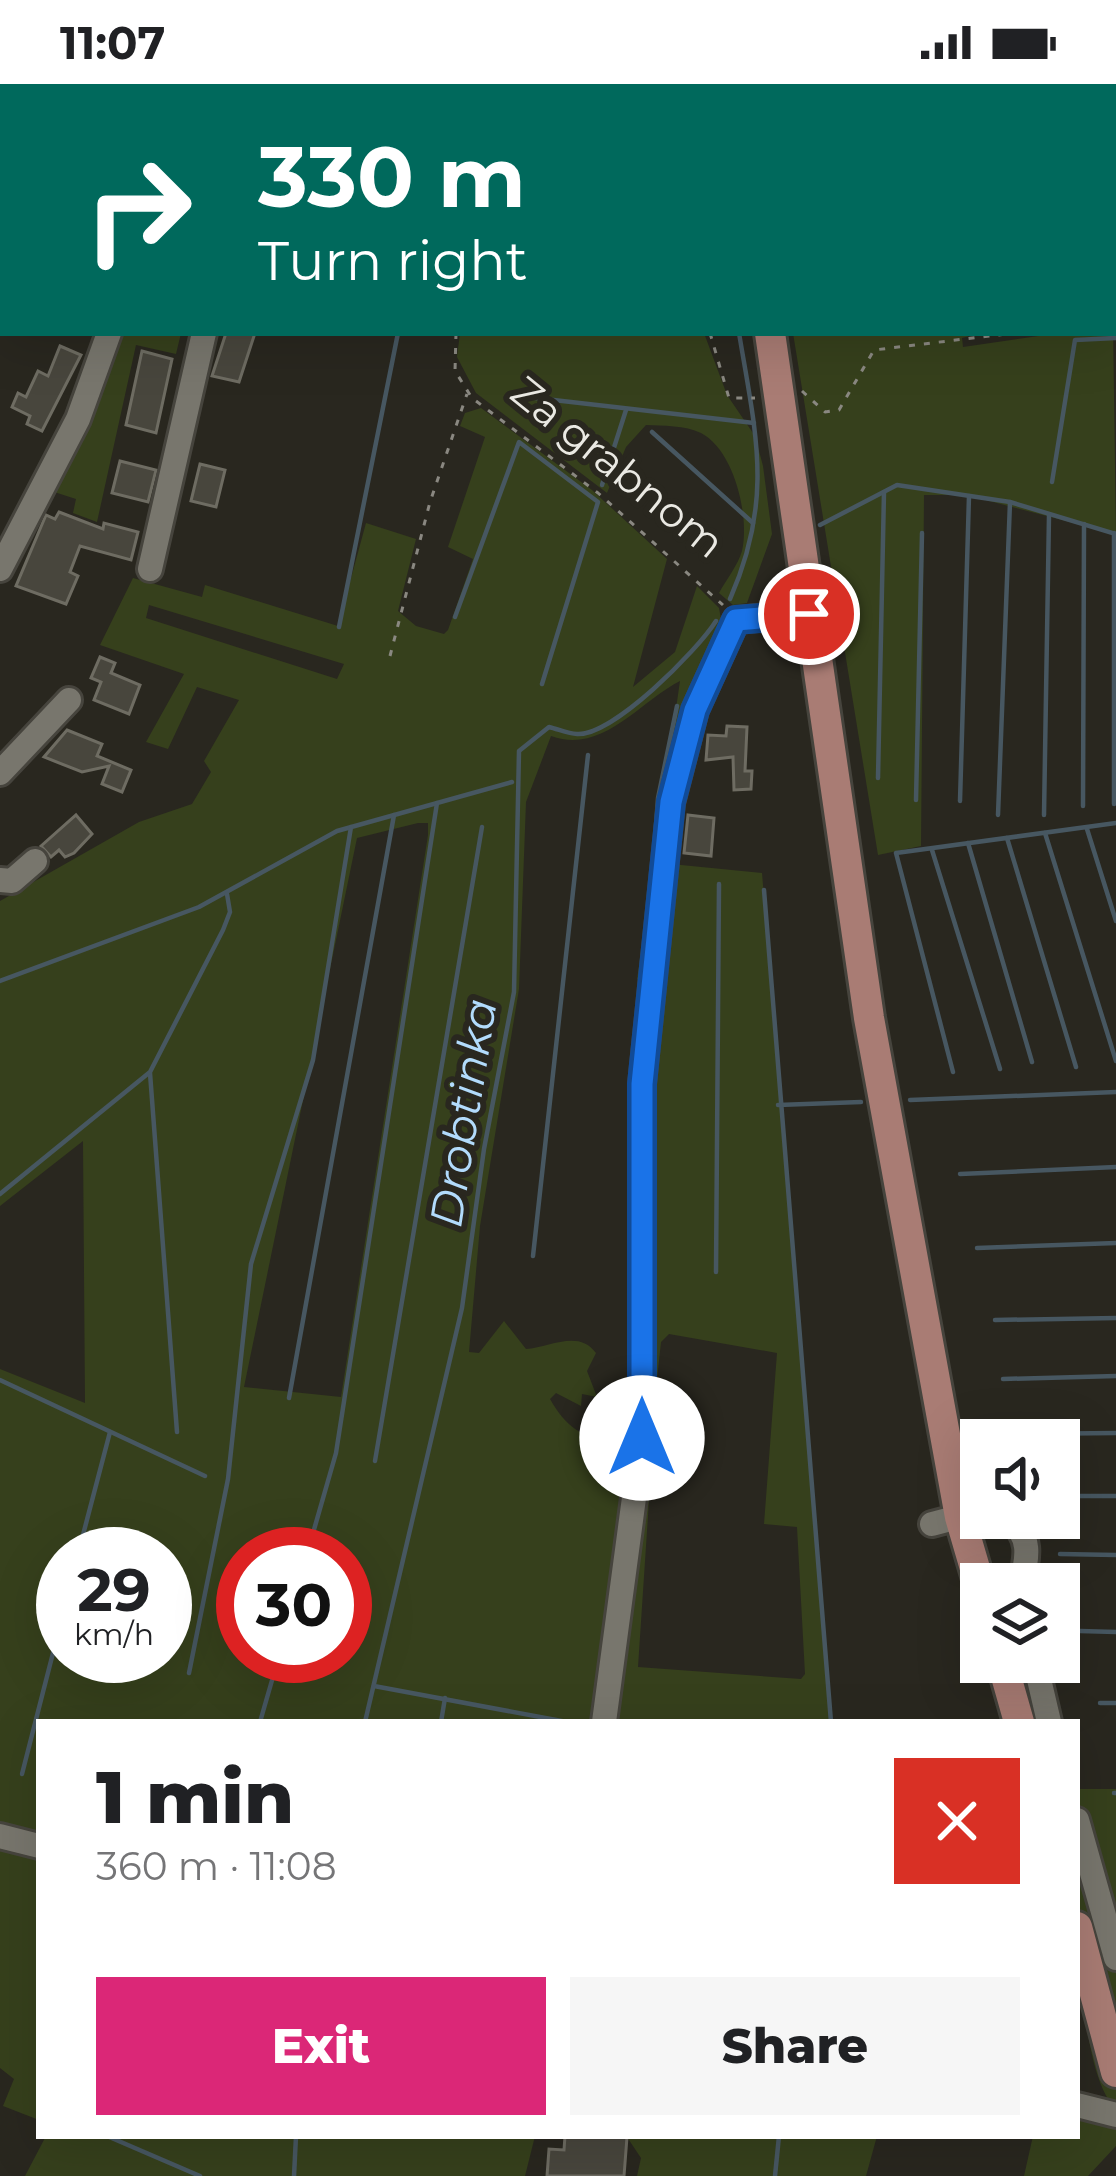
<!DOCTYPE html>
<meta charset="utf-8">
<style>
body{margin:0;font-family:Montserrat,sans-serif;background:#f6f6f6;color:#202124;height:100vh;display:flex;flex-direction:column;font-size:45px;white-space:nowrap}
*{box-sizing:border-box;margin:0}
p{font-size:39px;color:#757577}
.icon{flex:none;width:66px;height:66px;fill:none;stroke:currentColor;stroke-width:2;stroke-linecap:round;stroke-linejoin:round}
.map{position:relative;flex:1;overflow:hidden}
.panel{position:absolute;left:36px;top:1635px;width:1044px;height:420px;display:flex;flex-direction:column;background:#fff;border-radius:0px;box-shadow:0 12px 48px #0002}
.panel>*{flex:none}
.hud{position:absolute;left:0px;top:0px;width:1116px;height:252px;box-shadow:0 12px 48px #0002;background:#00695c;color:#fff;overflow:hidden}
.controls{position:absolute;left:960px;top:1335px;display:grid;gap:24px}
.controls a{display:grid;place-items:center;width:120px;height:120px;border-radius:0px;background:#fff;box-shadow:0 12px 48px #0002;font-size:60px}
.speed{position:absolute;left:36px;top:1443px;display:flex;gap:24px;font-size:60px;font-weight:700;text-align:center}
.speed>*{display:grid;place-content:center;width:156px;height:156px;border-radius:50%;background:#fff;box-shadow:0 12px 48px #0002;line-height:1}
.speed small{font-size:30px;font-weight:400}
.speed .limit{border:18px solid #d22;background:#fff;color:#111}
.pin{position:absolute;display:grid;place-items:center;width:102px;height:102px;color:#fff;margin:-51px;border:6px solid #fff;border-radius:50%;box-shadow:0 3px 12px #0007}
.me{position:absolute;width:132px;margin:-66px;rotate:0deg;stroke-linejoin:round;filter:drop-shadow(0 0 9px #0008)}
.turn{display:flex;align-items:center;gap:42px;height:252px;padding:0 60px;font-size:54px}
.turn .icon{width:156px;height:156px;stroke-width:2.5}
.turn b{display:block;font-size:84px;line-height:102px}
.round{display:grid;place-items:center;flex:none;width:126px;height:126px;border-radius:0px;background:#f6f6f6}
.summary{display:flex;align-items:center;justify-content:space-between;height:204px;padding:0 60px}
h1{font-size:72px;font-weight:800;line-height:90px}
.action{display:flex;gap:24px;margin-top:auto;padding:24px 60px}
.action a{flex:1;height:138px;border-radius:0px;background:#db2777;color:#fff;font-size:48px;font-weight:800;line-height:138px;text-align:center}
.action a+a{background:#f6f6f6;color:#202124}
.status{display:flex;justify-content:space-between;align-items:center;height:84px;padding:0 60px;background:#fff;direction:ltr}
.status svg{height:33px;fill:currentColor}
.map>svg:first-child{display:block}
.green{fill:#36401c;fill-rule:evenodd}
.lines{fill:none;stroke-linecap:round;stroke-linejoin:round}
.stream{stroke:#475761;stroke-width:4.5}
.building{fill:#48463d;stroke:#6e6c62;stroke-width:3}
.minor-casing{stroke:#46443d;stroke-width:30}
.major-casing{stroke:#46443d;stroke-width:36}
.path{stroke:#8a8881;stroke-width:3;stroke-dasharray:6 9;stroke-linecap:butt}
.minor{stroke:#78766d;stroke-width:24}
.major{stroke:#a97c74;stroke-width:30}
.route-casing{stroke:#114b97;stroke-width:30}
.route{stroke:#1a73e8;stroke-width:21}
.labels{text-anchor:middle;stroke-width:12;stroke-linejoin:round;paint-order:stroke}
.street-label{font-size:42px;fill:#eae9e3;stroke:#29271f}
.water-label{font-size:45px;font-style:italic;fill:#b2dbfc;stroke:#29271f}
</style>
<div class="status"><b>11:07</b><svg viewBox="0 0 49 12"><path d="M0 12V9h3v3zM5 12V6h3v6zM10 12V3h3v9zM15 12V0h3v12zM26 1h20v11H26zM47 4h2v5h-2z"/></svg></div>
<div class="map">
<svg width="1116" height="2092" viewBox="0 0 1116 2092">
<rect width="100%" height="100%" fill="#29271f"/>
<g class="green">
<polygon points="1113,242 1116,450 966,411 924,411 921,762 878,771 793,249 981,249 962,254 963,263 1059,249 1113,249"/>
<polygon points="117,249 181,249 176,270 136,261 97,438 73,429 76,415 48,406"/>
<path d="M460,249h244l23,62 28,41 8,30 9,68 -25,69 -14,2 -14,-12c7,-13 19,-28 23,-42 8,-35 -8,-101 -41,-118 -16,-8 -38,-7 -55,-8l-20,22 -19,46 -131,-100 -19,-36z"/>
<path d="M481,324l111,82 75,69 -34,128 42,-35 22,-66 22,22 4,22 -32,82 -43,273 -11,-6 43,-298c-41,21 -78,74 -129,55l-25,66 -7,187 -39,237 -11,126 10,1 25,-32 22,28c24,-2 53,-20 70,4l-9,18 10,26 -15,-3 -1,12 -25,-13 -6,6c16,28 33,41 66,40l5,-11 14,3 -35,291h-561v117l-39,-9v-461l85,34 -2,-262 -83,65v-305l139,-79 53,-18 19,-32 -7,-11 35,-61 -42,-13 -29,62 -22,-7 38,-68 -84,-29 33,-67 69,19 3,-12 133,41 28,-103 50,16 -18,72 18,15 28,8 4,-4 25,-71 -25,-12 37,-110 -25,-11 5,-13zM149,521l195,59 -7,15 -191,-61zM418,739h10v12l-87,562 -97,-10 113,-549zM63,1470h102v102h-102zM243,1470h102v102h-102z"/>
<path d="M671,780l91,9 70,849h-221l9,-60 31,-545zM669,1250l108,19 -13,171 33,3 8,147 -4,5 -163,-12 19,-287 4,-38z"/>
<path d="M1077,1705h39v320c-45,-43 -39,-255 -39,-320z"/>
<polygon points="0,1758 39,1768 39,2036 3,2022 14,1995 0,1984"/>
<polygon points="1077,2029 1116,2039 1116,2062 1088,2092 1024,2092 1033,2052 1077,2052"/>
<polygon points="46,2052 535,2052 525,2092 25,2092"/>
<polygon points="621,2052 877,2052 866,2092 637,2092 641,2074 627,2053"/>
</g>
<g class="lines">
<g class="stream">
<polyline points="694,0 695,3"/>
<polyline points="1051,3 1074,0"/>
<polyline points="1113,79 1116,78"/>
<polyline points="1113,162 1116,162"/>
<polyline points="510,311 754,339"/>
<polyline points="652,348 753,439"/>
<polyline points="1052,398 1075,256 1116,254"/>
<polyline points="602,401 626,326"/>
<polyline points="820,441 897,401 1010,418 1116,450"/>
<polyline points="1114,449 1114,720"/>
<path d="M730,515c44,-100 26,-164 9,-266"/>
<polyline points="455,533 519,358 598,418 542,600"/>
<polyline points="339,543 398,249"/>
<polyline points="878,694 884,408"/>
<polyline points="916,716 922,449"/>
<polyline points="960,717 969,412"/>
<polyline points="1083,722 1084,440"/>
<polyline points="998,731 1010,418"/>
<polyline points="1044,731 1049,431"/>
<polyline points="1087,745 1116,837"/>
<polyline points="1045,749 1116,977"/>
<polyline points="1007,754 1076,983"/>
<polyline points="968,759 1032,978"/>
<polyline points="932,766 1000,985"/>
<polyline points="653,782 658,714 677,622"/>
<polyline points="764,806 831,1638"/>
<polyline points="0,897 199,823 337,747 512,698"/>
<polyline points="953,988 896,769 1116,739"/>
<polyline points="150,989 177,1348"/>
<polyline points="910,1016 1116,1008"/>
<polyline points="778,1021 861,1018"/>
<polyline points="960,1090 1116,1083"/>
<polyline points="0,1110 150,988 223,846 230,828 227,810"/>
<polyline points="977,1164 1116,1159"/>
<polyline points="533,1172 588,671"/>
<polyline points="716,1188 719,800"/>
<polyline points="995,1236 1116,1234"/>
<polyline points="1003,1295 1116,1292"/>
<polyline points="0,1296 205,1392"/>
<polyline points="289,1314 394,731"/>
<polyline points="1020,1350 1116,1349"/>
<polyline points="375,1377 482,743"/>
<polyline points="1059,1412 1116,1412"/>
<polyline points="78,1470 110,1348"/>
<polyline points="307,1470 336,1369 437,719"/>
<polyline points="1060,1470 1116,1471"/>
<polyline points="1080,1547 1116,1548"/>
<polyline points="189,1589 228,1395 251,1180 313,976 351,743"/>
<polyline points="374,1602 567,1638"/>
<polyline points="1100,1619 1116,1619"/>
<polyline points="260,1638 279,1572"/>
<path d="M365,1638l97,-414 22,-159 30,-157 5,-241 30,-24c9,2 19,7 28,7 36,2 120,-83 139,-113"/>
<polyline points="441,1638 445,1614"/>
<polyline points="22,1690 63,1530"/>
<polyline points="1114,1709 1116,1709"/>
<polyline points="107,2052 200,2092"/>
<polyline points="294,2092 296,2052"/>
<polyline points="775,2092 779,2052"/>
</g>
</g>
<g class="building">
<polygon points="226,249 255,249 239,298 212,292"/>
<polygon points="60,262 81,271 42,347 27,340 30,332 12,323 18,309 26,313 38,287 48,292"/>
<polygon points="142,267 172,275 156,349 126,341"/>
<polygon points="120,377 156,386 148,418 112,409"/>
<polygon points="200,380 225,386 216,423 191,417"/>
<polygon points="59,428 103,445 104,439 138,448 131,476 80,462 70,488 78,492 66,520 16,502 46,431 55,435"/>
<polygon points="100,573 115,579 111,589 140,601 129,630 94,616 101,598 91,594"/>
<polygon points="727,642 747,643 745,687 752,687 751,705 734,706 733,673 706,676 708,651 726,652"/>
<polygon points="67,646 102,660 97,672 131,686 122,708 102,700 109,682 82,688 44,673"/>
<polygon points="76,731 92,750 74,769 65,773 59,766 51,773 41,762"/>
<polygon points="688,731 714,734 711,772 684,769"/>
<polygon points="565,2052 627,2053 624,2092 547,2092 549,2065 564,2066"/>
</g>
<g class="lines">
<defs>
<g id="minor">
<polyline points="169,3 169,0"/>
<polyline points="0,35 2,26"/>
<polyline points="0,125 3,126"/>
<polyline points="0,485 78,335 109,249"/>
<polyline points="150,485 204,249"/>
<polyline points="0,689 69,616"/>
<polyline points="0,796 12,797 35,777"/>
<path d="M1008,1434c24,18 20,39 13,66"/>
<polyline points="932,1440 981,1427"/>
<polyline points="1035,1578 1049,1638"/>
<polyline points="604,1638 642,1354 642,1000 671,719 695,626 736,536 809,529"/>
<polyline points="1077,1736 1116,1874"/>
<polyline points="0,1752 39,1762"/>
<polyline points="1077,2021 1116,2031"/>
</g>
<g id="major">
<polyline points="721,0 722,3"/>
<polyline points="770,249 869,934 960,1433 981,1505"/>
<polyline points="1002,1578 1019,1638"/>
<polyline points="1077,1843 1116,1988"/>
</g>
</defs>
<use href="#minor" class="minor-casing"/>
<use href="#major" class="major-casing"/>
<g class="path">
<polyline points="439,0 440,3"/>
<polyline points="645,0 645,3"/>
<polyline points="1113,238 1116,237"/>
<polyline points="456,249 455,287 472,314 598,409 723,521"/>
<polyline points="710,249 729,314 755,314"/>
<polyline points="802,307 825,328 839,326 874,266 1014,249"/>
<polyline points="390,572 430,418 467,310"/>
</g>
<use href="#minor" class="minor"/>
<use href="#major" class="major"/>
</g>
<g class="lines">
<defs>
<polyline id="route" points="642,1354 642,1000 671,718 695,626 736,536 809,530"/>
</defs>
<use href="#route" class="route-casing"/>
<use href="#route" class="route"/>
</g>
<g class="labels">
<g class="street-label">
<text transform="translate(618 383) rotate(39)" y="15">Za grabnom</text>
</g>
<g class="water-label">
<text transform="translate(463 1029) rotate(-81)" y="16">Drobtinka</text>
</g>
</g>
</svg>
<div class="controls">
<a><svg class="icon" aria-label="sound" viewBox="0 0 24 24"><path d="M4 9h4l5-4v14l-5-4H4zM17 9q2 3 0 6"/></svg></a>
<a><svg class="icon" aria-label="layers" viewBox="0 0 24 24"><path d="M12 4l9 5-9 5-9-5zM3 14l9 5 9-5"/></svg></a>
</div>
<div class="speed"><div>29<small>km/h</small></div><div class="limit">30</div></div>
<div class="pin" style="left:809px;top:530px;background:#d93025"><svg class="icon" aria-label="arrive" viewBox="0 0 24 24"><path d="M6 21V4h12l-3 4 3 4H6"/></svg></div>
<svg class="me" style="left:642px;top:1354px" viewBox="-20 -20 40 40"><circle r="19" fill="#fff"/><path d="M0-13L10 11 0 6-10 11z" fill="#1a73e8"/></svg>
<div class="hud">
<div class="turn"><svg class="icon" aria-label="right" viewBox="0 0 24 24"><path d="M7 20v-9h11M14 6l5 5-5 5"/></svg><div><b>330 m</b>Turn right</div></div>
</div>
<section class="panel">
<div class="summary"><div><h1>1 min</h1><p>360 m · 11:08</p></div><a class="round" style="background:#d93025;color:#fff"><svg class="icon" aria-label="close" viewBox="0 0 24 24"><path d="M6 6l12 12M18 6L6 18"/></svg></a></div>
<div class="action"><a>Exit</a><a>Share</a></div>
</section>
</div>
